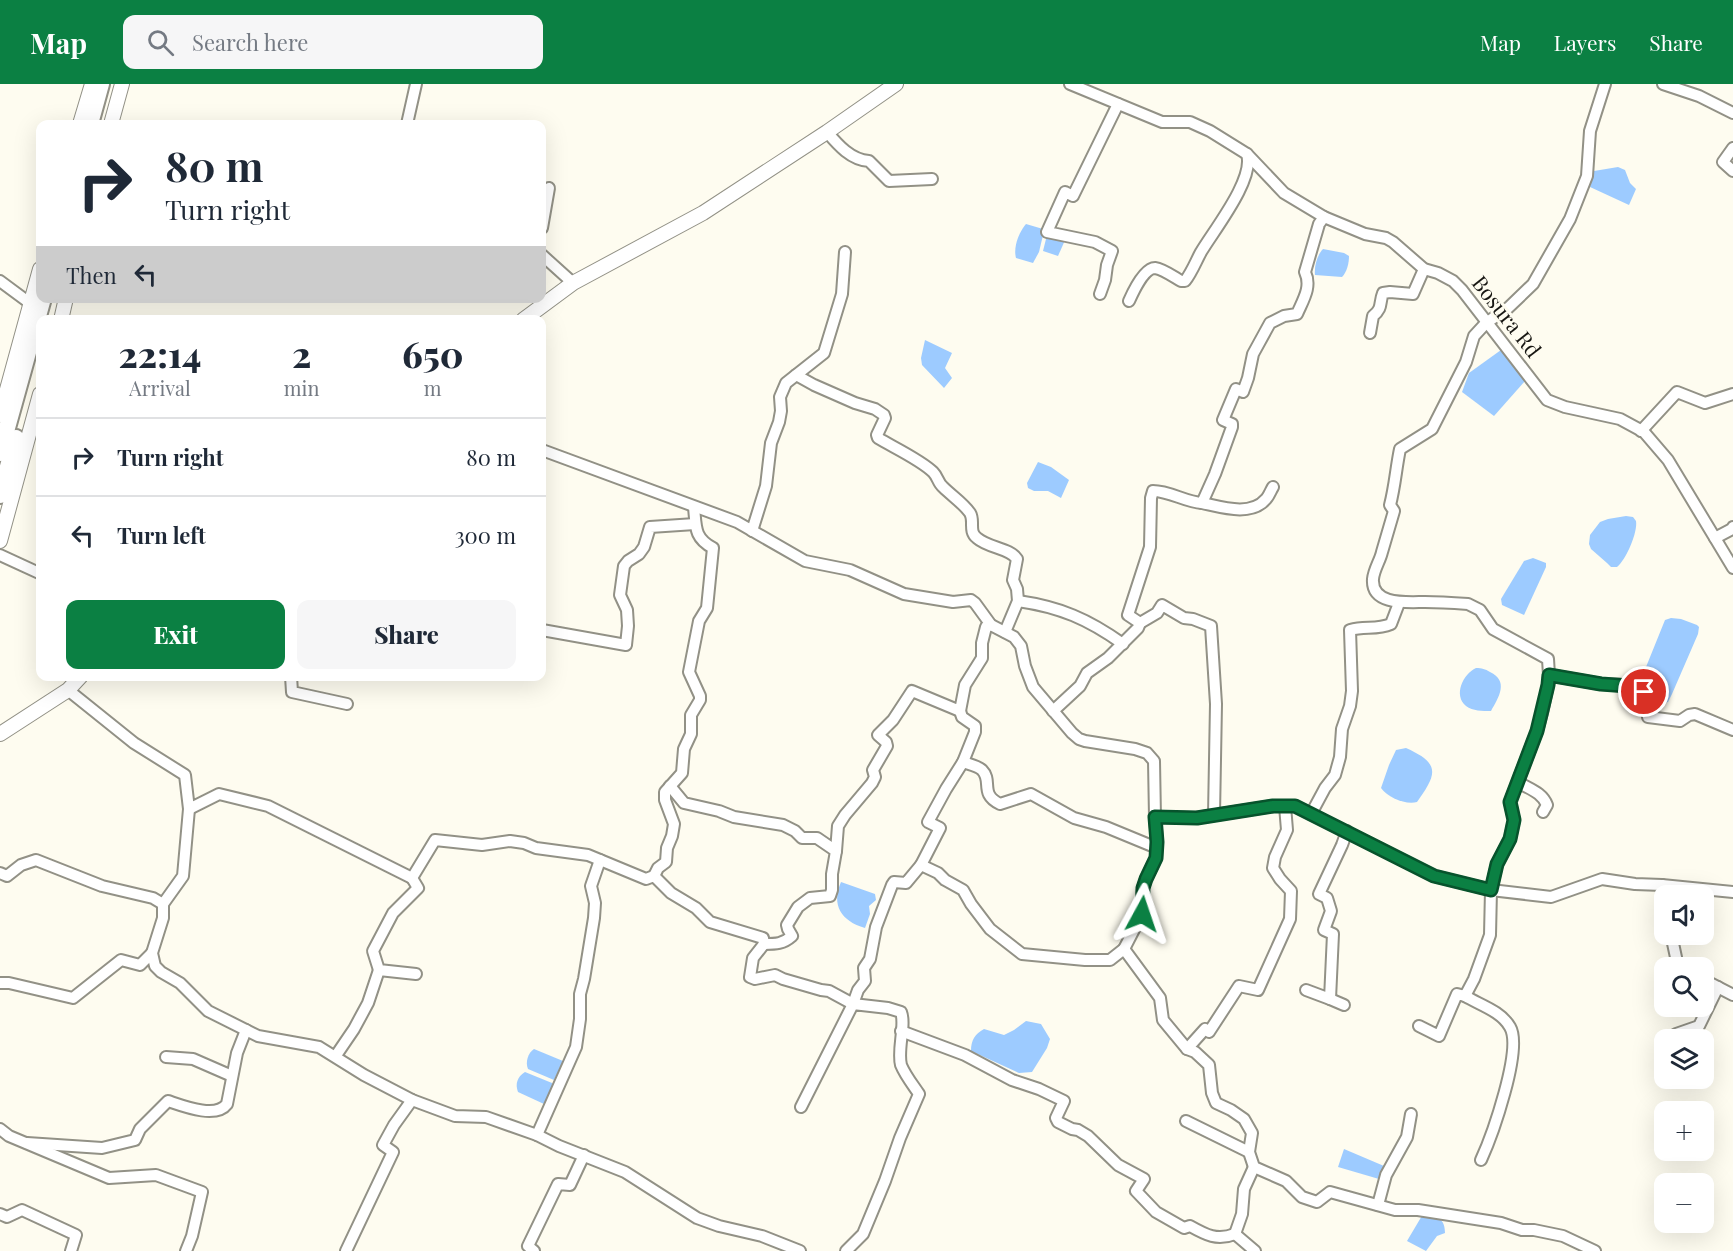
<!DOCTYPE html>
<meta charset="utf-8">
<style>
body{margin:0;font-family:"Playfair Display",serif;background:#f6f6f7;color:#1f2937;height:100vh;display:flex;flex-direction:column;font-size:22px;white-space:nowrap}
*{box-sizing:border-box;margin:0}
p{font-size:20px;color:#747a83}
.icon{flex:none;width:33px;height:33px;fill:none;stroke:currentColor;stroke-width:2;stroke-linecap:round;stroke-linejoin:round}
.map{position:relative;flex:1;overflow:hidden}
.sheet{position:absolute;left:36px;top:231px;width:510px;height:366px;display:flex;flex-direction:column;background:#fff;border-radius:12px;box-shadow:0 6px 24px #0002}
.sheet>*{flex:none}
.top-card{position:absolute;left:36px;top:36px;width:510px;height:183px;border-radius:12px;box-shadow:0 6px 24px #0002;background:#fff;color:#1f2937;overflow:hidden}
.tools{position:absolute;left:1654px;top:801px;display:grid;gap:12px}
.tools a{display:grid;place-items:center;width:60px;height:60px;border-radius:12px;background:#fff;box-shadow:0 6px 24px #0002;font-size:30px}
.pin{position:absolute;display:grid;place-items:center;width:51px;height:51px;color:#fff;margin:-26px;border:3px solid #fff;border-radius:50%;box-shadow:0 2px 6px #0007}
.me{position:absolute;width:66px;margin:-33px;rotate:5deg;stroke-linejoin:round;filter:drop-shadow(0 0 4px #0008)}
.turn{display:flex;align-items:center;gap:21px;height:126px;padding:0 30px;font-size:27px}
.turn .icon{width:78px;height:78px;stroke-width:2.5}
.turn b{display:block;font-size:42px;line-height:51px}
.then{display:flex;align-items:center;height:57px;padding:0 30px;background:#0003;gap:12px;font-size:22px}
.eta{display:flex;justify-content:space-evenly;align-items:center;height:102px;text-align:center}
.eta b{font-size:36px;font-weight:800;line-height:42px}
.action{display:flex;gap:12px;margin-top:auto;padding:12px 30px}
.action a{flex:1;height:69px;border-radius:12px;background:#0b8043;color:#fff;font-size:24px;font-weight:800;line-height:69px;text-align:center}
.action a+a{background:#f6f6f7;color:#1f2937}
ul{padding:0;list-style:none}
li{display:flex;align-items:center;gap:18px;height:78px;padding:0 30px;border-top:2px solid #e0e1e3}
li div{flex:1}
li b{display:block;font-size:22px}
li em{font-style:normal}
header{display:flex;align-items:center;gap:36px;box-sizing:border-box;height:84px;padding:0 30px;background:#0b8043;color:#fff}
header strong{font-size:28px}
nav{display:flex;gap:33px;margin-inline-start:auto;font-size:21px}
.search{width:420px;height:54px;background:#f6f6f7;display:flex;align-items:center;gap:15px;box-sizing:border-box;padding:0 21px;border-radius:12px;color:#747a83;font-size:22px}
.map>svg:first-child{display:block}
.water{fill:#9dcbff}
.lines{fill:none;stroke-linecap:round;stroke-linejoin:round}
.minor-casing{stroke:#929186;stroke-width:14}
.major-casing{stroke:#929186;stroke-width:16}
.highway-casing{stroke:#929186;stroke-width:20}
.minor{stroke:#fff;stroke-width:10}
.major{stroke:#fff;stroke-width:14}
.highway{stroke:#fff;stroke-width:16}
.route-casing{stroke:#07532c;stroke-width:15}
.route{stroke:#0b8043;stroke-width:10}
.labels{text-anchor:middle;stroke-width:6;stroke-linejoin:round;paint-order:stroke}
.street-label{font-size:21px;fill:#181713;stroke:#fefcf0}
</style>
<header>
<strong>Map</strong>
<div class="search"><svg class="icon" aria-label="search" viewBox="0 0 24 24"><circle cx="10" cy="10" r="6"/><path d="M15 15l6 6"/></svg>Search here</div>
<nav><a>Map</a><a>Layers</a><a>Share</a></nav>
</header>
<div class="map">
<svg width="1733" height="1167" viewBox="0 0 1733 1167">
<rect width="100%" height="100%" fill="#fefcf0"/>
<g class="water">
<polygon points="1618,83 1625,86 1630,99 1636,105 1629,121 1590,103 1594,87"/>
<path d="M1026,140l17,5 1,2 -5,21 -6,11 -17,-5c-3,-11 3,-26 10,-34z"/>
<polygon points="1047,151 1066,154 1058,172 1043,167"/>
<path d="M1323,165l21,4 5,3c0,7 -2,16 -7,21l-27,-2c-1,-8 2,-20 8,-26z"/>
<polygon points="925,256 952,269 945,284 952,294 944,304 922,281 921,274"/>
<polygon points="1501,266 1525,297 1494,332 1462,308 1469,289"/>
<polygon points="1038,378 1051,383 1069,396 1061,414 1048,407 1034,407 1028,404 1027,399"/>
<path d="M1626,432l7,1 3,4c2,11 -10,39 -19,46h-6l-4,-4 -16,-14 -2,-5 1,-9 10,-13 8,-3z"/>
<polygon points="1533,474 1546,479 1546,483 1524,531 1502,521 1501,515 1524,477"/>
<path d="M1671,534l10,1 16,6 2,2 -1,7 -26,60 -4,8 -7,2c-18,-14 -8,-19 -15,-37l19,-47z"/>
<path d="M1476,584c6,0 9,1 14,4 19,9 9,25 1,39 -9,0 -18,0 -25,-5 -13,-11 -3,-32 10,-38z"/>
<path d="M1406,664c36,16 30,27 11,54 -11,3 -29,-4 -36,-14l8,-23 7,-15z"/>
<path d="M841,798l34,12 1,6 -7,6 1,8 -5,14c-24,-7 -34,-23 -24,-46z"/>
<path d="M1026,937l15,3 9,15 -3,9 -15,24 -13,1 -48,-22c0,-11 4,-17 13,-22l20,6 10,-5z"/>
<path d="M534,965l29,12 -9,19 -26,-11c-3,-7 0,-16 6,-20z"/>
<path d="M525,988l27,11 1,4 -9,17 -26,-12c-3,-8 -1,-15 7,-20z"/>
<polygon points="1344,1065 1384,1082 1385,1084 1379,1095 1338,1083"/>
<path d="M1423,1130c14,2 22,4 22,19l-8,3 -11,15 -19,-10z"/>
</g>
<g class="lines">
<defs>
<g id="minor">
<polyline points="1070,0 1162,38 1190,38 1210,47 1247,70 1284,109 1324,133 1365,150 1386,154 1393,158 1424,185 1438,189 1453,197 1462,206 1547,316 1565,323 1620,335 1644,348 1668,376 1733,484"/>
<polyline points="1663,0 1699,12 1733,29"/>
<polyline points="407,40 416,0"/>
<path d="M827,48c11,13 24,28 42,29l20,20 43,-2"/>
<polyline points="1733,64 1723,78 1733,87"/>
<polyline points="542,144 549,104"/>
<polyline points="542,171 573,199"/>
<polyline points="0,197 31,220"/>
<polyline points="1100,210 1105,196 1107,181 1112,167 1095,158 1047,148 1065,108 1073,112 1118,20"/>
<path d="M1129,217c4,-9 15,-33 26,-33 8,1 19,9 26,13h4c7,-9 11,-20 16,-29 13,-22 54,-73 46,-98"/>
<path d="M1370,249l3,-17c10,-8 6,-13 10,-23l7,-1 23,2 11,-25"/>
<path d="M796,291l18,10 41,18 20,6 9,6 1,3 -8,17 1,3c15,9 43,22 55,34 5,5 5,11 10,15 9,9 20,16 27,26 5,8 -2,18 7,25 11,10 33,10 40,21l-4,21 4,9 1,12 -13,31"/>
<polyline points="1641,347 1677,308 1705,319 1733,310"/>
<polyline points="542,366 737,438 805,477 850,486 904,510 953,518 971,516 975,519 991,541 1014,553 1021,562 1025,582 1033,603 1072,649 1079,655 1085,657 1135,665 1147,669 1154,677 1155,733 1157,757 1156,774 1146,795 1143,804 1142,830 1124,865 1160,914 1163,936 1187,965 1195,968 1209,981 1212,1009 1216,1019 1231,1026 1244,1035 1252,1049 1249,1068 1254,1083 1286,1097 1302,1113 1317,1118 1330,1108 1395,1126 1418,1126 1501,1139 1522,1146 1534,1146 1563,1152 1595,1167"/>
<path d="M1202,419c19,4 49,14 64,-4 3,-3 5,-9 7,-12"/>
<polyline points="752,447 766,402 771,359 779,338 781,327 780,313 786,299 824,269 842,210 845,168"/>
<polyline points="1715,454 1732,445 1733,443"/>
<polyline points="0,471 39,489 40,488"/>
<path d="M1018,517c42,6 70,18 105,43"/>
<polyline points="1140,539 1157,529 1162,521 1184,534 1193,535 1211,542 1216,620 1214,731"/>
<polyline points="542,546 626,561 628,542 627,526 620,511 624,482 628,477 639,470 644,463 650,443 695,440"/>
<polyline points="1549,591 1601,600 1628,601 1644,608 1648,633 1680,637 1689,631 1695,630 1733,646"/>
<polyline points="291,592 292,608 347,620"/>
<polyline points="68,606 134,659 185,691 189,725 219,710 268,722 412,794 435,756 482,761 510,757 524,759 536,764 588,771 646,795 654,792 671,809 696,824 710,838 763,854 764,860 753,874 750,893 755,895 775,891 783,895 821,906 829,907 853,920 858,906 865,897 864,884 870,875 876,843 892,801 894,798 906,799 921,781"/>
<polyline points="960,627 962,633 975,642 975,648 963,678 946,705 928,738 940,744 921,781 938,789 945,796 963,806 971,820 990,845 1022,870 1085,876 1110,876 1124,865"/>
<path d="M1053,627l27,-25 7,-13 21,-15 30,-30 2,-5 -12,-8 22,-68 1,-49 2,-7c17,0 32,11 49,12l13,-29 17,-47v-3l-9,-4 13,-31 7,3 5,-14 5,-24 17,-31 14,-7 13,-2c6,-14 15,-27 8,-42l14,-48 5,-7"/>
<path d="M963,678c5,2 15,4 19,8 11,11 -3,24 18,34l31,-10 43,24 32,9 51,21"/>
<path d="M1518,698c11,7 24,10 29,23l-4,7"/>
<path d="M670,702l14,17 35,8 15,6 49,8 12,6 7,7h15l19,13 -4,23v16l-2,6 -20,2 -12,9 -11,18 1,4 4,7c-9,8 -16,8 -28,8"/>
<path d="M1311,730l14,-26 10,-13 5,-18 2,-28 8,-23 2,-15 -2,-61c15,-4 27,0 41,-6l8,-21"/>
<polyline points="1155,733 1196,734 1273,722 1295,722 1434,792 1491,806 1551,813 1602,795 1635,800 1662,801 1733,808"/>
<polyline points="836,767 838,742 845,731 872,699 875,693 873,686 887,662 886,658 878,651 893,636 912,607 960,627 965,601 982,574 982,559 986,543 991,541"/>
<polyline points="0,789 7,792 21,781 36,776 102,802 153,814 163,820 163,834 152,869 155,882 161,888 180,899 208,927 258,952 319,963 364,991 412,1016 455,1032 486,1033 537,1051 559,1062 625,1088 697,1134 719,1142 762,1152 800,1167"/>
<path d="M654,792l4,-8 8,-6 1,-14 5,-12 2,-12 -9,-24v-8l17,-19 2,-24 7,-15v-19l9,-15v-4l-11,-24 10,-51 8,-13 6,-60c-19,-10 -17,-21 -19,-41"/>
<polyline points="412,794 418,804 393,829 373,867 379,886 416,890"/>
<polyline points="1662,801 1665,818"/>
<polyline points="163,820 183,792 189,725"/>
<polyline points="1671,850 1677,878 1686,884"/>
<polyline points="1704,896 1733,911"/>
<polyline points="0,899 9,899 73,914 121,876 140,881 152,869"/>
<polyline points="1306,906 1330,915 1333,850 1324,846 1331,827 1327,814 1319,810 1342,761 1347,747"/>
<path d="M1465,912c15,9 36,15 45,31 13,22 -18,109 -29,133"/>
<polyline points="1330,915 1344,921"/>
<path d="M1419,942l20,10 18,-42 8,2 9,-17 16,-44 1,-45 6,-26 13,-25 4,-19 -4,-18 27,-71 5,-18 6,-28 1,-10 -1,-16 -55,-30 -13,-19 -12,-6c-14,-1 -28,-2 -43,-2 -17,0 -54,4 -52,-23 1,-10 7,-18 9,-27 4,-14 8,-27 12,-41l-4,-6c5,-19 6,-37 10,-56l32,-20 34,-67 8,-26 12,-13 22,-15 25,-24 37,-65 17,-43 3,-45 15,-47"/>
<path d="M901,947l64,24 47,25 27,9 25,12 -8,17 2,4 14,7 6,1 10,6 30,29 26,14 -8,12 20,21 28,16 6,-2c16,9 27,15 45,8"/>
<polyline points="1676,950 1699,942 1718,903"/>
<polyline points="1187,965 1205,945 1209,948 1239,902 1258,906 1290,835 1291,807 1280,795 1273,784 1275,773 1287,746 1285,722"/>
<polyline points="337,970 354,945 368,919 379,886"/>
<polyline points="166,973 193,975 232,992"/>
<path d="M801,1023l52,-103 35,4 13,4c5,13 -4,38 0,53 4,10 12,20 18,29l-19,44 -15,43 -22,53 -17,17"/>
<polyline points="1186,1037 1249,1068"/>
<polyline points="0,1045 9,1052 109,1094 156,1091 202,1108 192,1152 186,1167"/>
<polyline points="537,1051 576,963 580,935 580,910 584,895 594,834 595,819 591,802 600,776"/>
<path d="M27,1059l75,5 33,-8 5,-11 28,-28c15,5 48,18 59,3l10,-51 9,-23"/>
<polyline points="1254,1083 1244,1105 1242,1130 1235,1150 1255,1167"/>
<polyline points="1378,1121 1386,1091 1407,1053 1411,1030"/>
<polyline points="0,1130 7,1133 22,1126 76,1151 71,1167"/>
<polyline points="346,1167 393,1068 383,1061 394,1041 412,1016"/>
<polyline points="534,1167 528,1162 558,1100 570,1101 584,1071"/>
</g>
<g id="major">
<polyline points="80,40 92,0"/>
<polyline points="111,40 122,0"/>
<polyline points="61,236 66,214"/>
<polyline points="523,236 573,199 703,129 827,48 896,0"/>
<polyline points="0,331 40,185"/>
<polyline points="0,457 40,310"/>
<polyline points="0,650 68,606 81,592"/>
</g>
<g id="highway">
<polyline points="90,40 101,0"/>
<polyline points="0,369 43,214"/>
<polyline points="0,411 16,354"/>
</g>
</defs>
<use href="#minor" class="minor-casing"/>
<use href="#major" class="major-casing"/>
<use href="#highway" class="highway-casing"/>
<use href="#minor" class="minor"/>
<use href="#major" class="major"/>
<use href="#highway" class="highway"/>
</g>
<g class="lines">
<defs>
<polyline id="route" points="1142,830 1143,804 1146,795 1156,774 1157,758 1155,733 1197,734 1273,722 1295,722 1434,792 1491,806 1497,780 1510,755 1514,736 1510,718 1537,647 1548,601 1549,591 1601,600 1628,602 1644,608"/>
</defs>
<use href="#route" class="route-casing"/>
<use href="#route" class="route"/>
</g>
<g class="labels">
<g class="street-label">
<text transform="translate(1506 233) rotate(52)" y="7">Bosura Rd</text>
</g>
</g>
</svg>
<div class="tools">
<a><svg class="icon" aria-label="sound" viewBox="0 0 24 24"><path d="M4 9h4l5-4v14l-5-4H4zM17 9q2 3 0 6"/></svg></a>
<a><svg class="icon" aria-label="search" viewBox="0 0 24 24"><circle cx="10" cy="10" r="6"/><path d="M15 15l6 6"/></svg></a>
<a><svg class="icon" aria-label="layers" viewBox="0 0 24 24"><path d="M12 4l9 5-9 5-9-5zM3 14l9 5 9-5"/></svg></a>
<a>+</a>
<a>−</a>
</div>
<div class="pin" style="left:1644px;top:608px;background:#d93025"><svg class="icon" aria-label="arrive" viewBox="0 0 24 24"><path d="M6 21V4h12l-3 4 3 4H6"/></svg></div>
<svg class="me" style="left:1142px;top:830px" viewBox="-20 -20 40 40"><path d="M0-17L14 15 0 8-14 15z" fill="#0b8043" stroke="#fff" stroke-width="4"/></svg>
<div class="top-card">
<div class="turn"><svg class="icon" aria-label="right" viewBox="0 0 24 24"><path d="M7 20v-9h11M14 6l5 5-5 5"/></svg><div><b>80 m</b>Turn right</div></div>
<div class="then">Then<svg class="icon" aria-label="left" viewBox="0 0 24 24"><path d="M17 20v-9H6M10 6l-5 5 5 5"/></svg></div>
</div>
<section class="sheet">
<div class="eta">
<div><b>22:14</b><p>Arrival</p></div>
<div><b>2</b><p>min</p></div>
<div><b>650</b><p>m</p></div>
</div>
<ul>
<li><svg class="icon" aria-label="right" viewBox="0 0 24 24"><path d="M7 20v-9h11M14 6l5 5-5 5"/></svg><div><b>Turn right</b></div><em>80 m</em></li>
<li><svg class="icon" aria-label="left" viewBox="0 0 24 24"><path d="M17 20v-9H6M10 6l-5 5 5 5"/></svg><div><b>Turn left</b></div><em>300 m</em></li>
</ul>
<div class="action"><a>Exit</a><a>Share</a></div>
</section>
</div>
